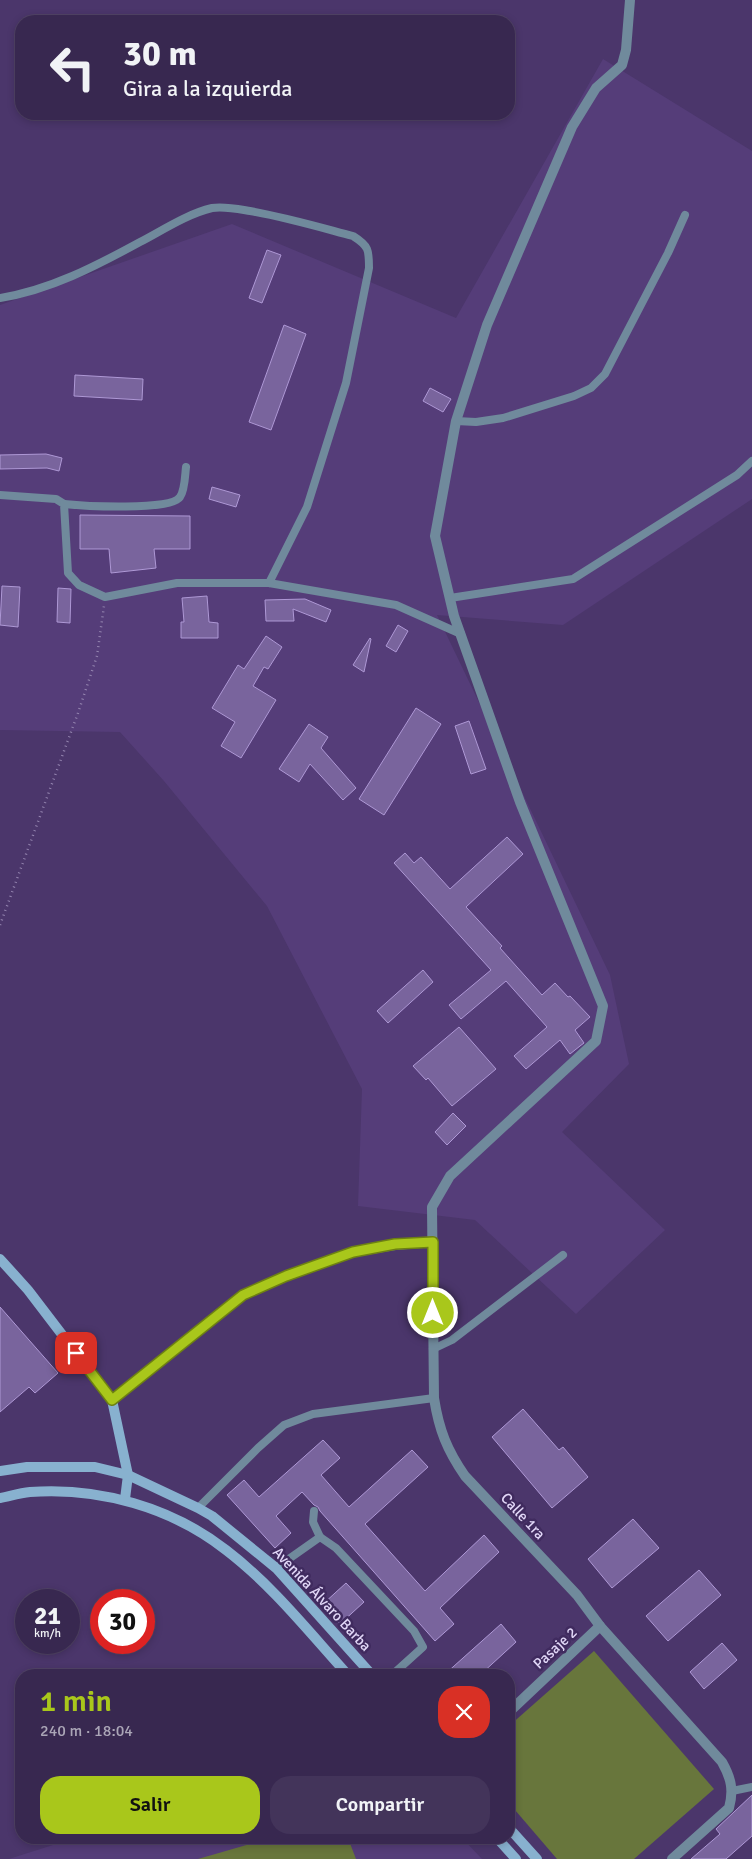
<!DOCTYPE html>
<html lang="es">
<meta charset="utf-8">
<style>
body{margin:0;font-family:Signika,sans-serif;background:#43345a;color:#f1f3f6;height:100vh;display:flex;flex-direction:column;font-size:19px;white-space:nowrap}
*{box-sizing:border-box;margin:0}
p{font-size:16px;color:#aba6b7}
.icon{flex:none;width:28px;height:28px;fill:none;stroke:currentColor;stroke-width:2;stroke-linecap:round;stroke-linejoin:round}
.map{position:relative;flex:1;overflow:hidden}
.panel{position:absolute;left:15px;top:1669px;width:500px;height:175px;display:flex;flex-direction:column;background:#382850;border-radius:20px;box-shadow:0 2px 8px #0003,0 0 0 1px #524467}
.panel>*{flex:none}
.guide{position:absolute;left:15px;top:15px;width:500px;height:105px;border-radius:20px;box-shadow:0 2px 8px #0003,0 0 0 1px #524467;background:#382850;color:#f1f3f6;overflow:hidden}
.speed{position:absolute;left:15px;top:1589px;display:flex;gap:10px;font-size:25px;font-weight:700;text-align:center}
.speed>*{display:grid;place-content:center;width:65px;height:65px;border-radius:50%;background:#382850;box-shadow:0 2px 8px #0003,0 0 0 1px #524467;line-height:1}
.speed small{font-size:12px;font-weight:400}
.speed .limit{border:8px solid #d22;background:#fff;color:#111}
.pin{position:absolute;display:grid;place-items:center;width:42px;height:42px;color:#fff;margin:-21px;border-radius:10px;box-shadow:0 2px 8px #0006}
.me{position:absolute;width:55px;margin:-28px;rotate:0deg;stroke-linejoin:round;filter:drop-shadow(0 0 4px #0008)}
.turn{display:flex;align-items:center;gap:18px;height:105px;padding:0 25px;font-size:22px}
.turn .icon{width:65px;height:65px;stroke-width:2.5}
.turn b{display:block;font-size:35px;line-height:42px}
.round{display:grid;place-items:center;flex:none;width:52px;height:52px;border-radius:20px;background:#43345a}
.headline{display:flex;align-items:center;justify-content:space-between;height:85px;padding:0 25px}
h1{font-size:30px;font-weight:600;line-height:38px;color:#a9c71b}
.action{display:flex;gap:10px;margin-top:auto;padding:10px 25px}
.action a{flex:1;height:58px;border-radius:20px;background:#a9c71b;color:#111;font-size:20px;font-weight:600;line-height:58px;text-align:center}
.action a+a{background:#43345a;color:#f1f3f6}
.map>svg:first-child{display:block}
.built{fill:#553d79}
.green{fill:#68763c}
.building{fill:#79649d;stroke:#ae98d5}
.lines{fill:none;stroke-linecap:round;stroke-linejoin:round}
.path{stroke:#9484af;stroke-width:2.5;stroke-dasharray:1 4;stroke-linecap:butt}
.lane{stroke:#708a9c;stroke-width:8}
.street{stroke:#708a9c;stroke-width:10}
.secondary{stroke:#88b1cf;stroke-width:10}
.route-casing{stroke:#6e8112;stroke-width:12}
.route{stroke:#a9c71b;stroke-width:9}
.labels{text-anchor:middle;stroke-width:5;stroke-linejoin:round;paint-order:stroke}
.street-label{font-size:15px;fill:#e2d8f8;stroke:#402b5f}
</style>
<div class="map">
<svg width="752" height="1859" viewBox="0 0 752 1859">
<rect width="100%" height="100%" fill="#4b366b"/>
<g class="built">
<polygon points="603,59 752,151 752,499 563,625 437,615 610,975 629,1064 562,1132 665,1230 576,1314 475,1220 358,1206 362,1089 267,906 164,781 120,732 0,730 0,305 232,224 456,318"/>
<polygon points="75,1838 462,1838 482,1859 9,1859"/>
</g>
<g class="green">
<polygon points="594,1651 714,1789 634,1859 557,1859 509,1803 509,1726"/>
<polygon points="271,1838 348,1838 356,1859 198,1859"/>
</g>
<g class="building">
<polygon points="267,250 281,255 262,303 249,298"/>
<polygon points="284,325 306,334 271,430 249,422"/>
<polygon points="75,375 143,379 142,400 74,396"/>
<polygon points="430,388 451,399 443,412 423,401"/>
<polygon points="46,454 62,458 59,471 47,468 0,469 0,455"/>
<polygon points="212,487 240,495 236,507 209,499"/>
<polygon points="80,515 190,516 190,549 154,549 156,568 111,573 109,549 80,549"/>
<polygon points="2,586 20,587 18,627 0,625"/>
<polygon points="58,588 71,589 70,623 57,622"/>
<polygon points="207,596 209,622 218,623 218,638 181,638 181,622 184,622 182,598"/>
<polygon points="305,599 331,610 326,622 293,609 294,621 266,621 265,600"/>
<polygon points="398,625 408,631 396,652 386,646"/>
<polygon points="266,636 282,647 268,669 264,667 253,686 276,700 241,758 221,746 235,722 212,708 238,665 244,669"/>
<polygon points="370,638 371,639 364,672 353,665"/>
<polygon points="416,708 441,724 384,815 359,799"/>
<polygon points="469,721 486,769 471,774 455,726"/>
<polygon points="309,724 328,737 321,748 356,788 343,800 310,764 299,782 279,769"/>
<polygon points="507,837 523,854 466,907 502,946 500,948 542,995 555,983 568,997 570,996 590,1017 575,1030 584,1043 580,1046 570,1054 560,1040 526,1069 514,1056 547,1027 506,981 461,1019 449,1005 491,970 394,863 405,853 414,863 421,857 450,889"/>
<polygon points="423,970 433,982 388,1023 377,1011"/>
<polygon points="459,1027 496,1069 452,1106 428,1078 426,1080 413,1066"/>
<polygon points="453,1113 466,1126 447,1145 435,1132"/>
<polygon points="0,1307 58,1373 35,1393 29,1387 0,1412"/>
<polygon points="523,1409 559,1450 563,1447 588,1477 552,1508 492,1437"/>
<polygon points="323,1440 340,1458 321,1475 349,1507 412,1450 428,1467 365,1524 425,1591 484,1535 499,1552 440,1608 454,1624 435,1641 320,1511 318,1507 314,1505 302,1492 276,1516 291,1533 275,1548 227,1495 244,1480 259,1497"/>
<polygon points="633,1519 659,1548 612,1588 588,1559"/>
<polygon points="699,1570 721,1595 668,1641 646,1616"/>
<polygon points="346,1583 364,1602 340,1624 323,1604"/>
<polygon points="501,1624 516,1642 480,1675 444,1675"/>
<polygon points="722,1643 737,1660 704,1689 690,1672"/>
<polygon points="752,1795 752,1836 726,1859 691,1859 720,1834 716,1829"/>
</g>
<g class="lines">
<polyline class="path" points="0,925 78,713 97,656 104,606"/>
<g class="lane">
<path d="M0,298c50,-8 96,-32 140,-56 23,-12 47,-28 72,-34 12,-2 26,1 38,3 35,6 69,16 103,25 16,10 16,14 16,32l-23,115 -39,124 -38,76"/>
<polyline points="456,421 476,422 503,418 574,396 591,388 605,374 668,253 685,215"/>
<polyline points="0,495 56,499 64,504 68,573 79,585 105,597 177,583 269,583 396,605 461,634"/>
<path d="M64,504c19,2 107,7 116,-7 5,-7 5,-22 6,-30"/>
<polyline points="450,598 573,579 737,475 752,461"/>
<polyline points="433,1349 452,1340 563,1255"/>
<polyline points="198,1508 258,1448 284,1425 313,1414 434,1398"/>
<polyline points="314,1511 313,1522 320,1537"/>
<polyline points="276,1568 320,1537 336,1548 414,1631 423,1647 392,1675"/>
<polyline points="732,1791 752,1787"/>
</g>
<g class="street">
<path d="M630,0l-4,50 -4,15 -26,23 -24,39 -85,198 -31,96 -21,115 19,80 66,186 83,204 -7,35 -146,135 -18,31 2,191c5,32 13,52 31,78l112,119 23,31 122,136c9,16 12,28 7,46l-57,51"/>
<polyline points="112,1400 243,1295 285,1276 353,1252 395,1245 433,1242"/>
<polyline points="509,1712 600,1626"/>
</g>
<g class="secondary">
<polyline points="0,1259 28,1290 112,1400 128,1475 125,1499"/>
<polyline points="0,1471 27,1467 95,1467 128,1475 198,1508 212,1516 276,1568 372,1675"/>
<path d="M0,1498c10,-2 20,-5 30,-6 69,-5 141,15 196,58 46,35 83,82 122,125"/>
<polyline points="509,1828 537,1859"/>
<polyline points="497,1838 516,1859"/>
</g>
</g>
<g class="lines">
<defs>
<polyline id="route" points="76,1353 112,1400 243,1295 286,1276 353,1252 395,1244 433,1242 433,1313"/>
</defs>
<use href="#route" class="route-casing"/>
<use href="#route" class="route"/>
</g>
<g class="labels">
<g class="street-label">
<text transform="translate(523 1516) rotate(47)" y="5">Calle 1ra</text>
<text transform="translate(322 1599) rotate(47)" y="5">Avenida Álvaro Barba</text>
<text transform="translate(555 1648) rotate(-43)" y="5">Pasaje 2</text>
</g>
</g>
</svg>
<div class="speed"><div>21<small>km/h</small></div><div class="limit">30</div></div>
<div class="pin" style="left:76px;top:1353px;background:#d93025"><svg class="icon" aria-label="arrive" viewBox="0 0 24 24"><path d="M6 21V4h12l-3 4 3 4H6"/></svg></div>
<svg class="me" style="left:433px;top:1313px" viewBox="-20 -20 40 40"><circle r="17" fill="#a9c71b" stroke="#fff" stroke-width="3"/><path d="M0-11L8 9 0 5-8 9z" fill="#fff"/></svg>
<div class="guide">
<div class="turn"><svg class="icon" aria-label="left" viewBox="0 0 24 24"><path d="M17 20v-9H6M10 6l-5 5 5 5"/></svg><div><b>30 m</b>Gira a la izquierda</div></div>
</div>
<section class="panel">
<div class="headline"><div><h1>1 min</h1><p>240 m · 18:04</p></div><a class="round" style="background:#d93025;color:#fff"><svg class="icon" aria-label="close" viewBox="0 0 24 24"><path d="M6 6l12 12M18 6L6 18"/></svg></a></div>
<div class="action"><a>Salir</a><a>Compartir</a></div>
</section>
</div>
